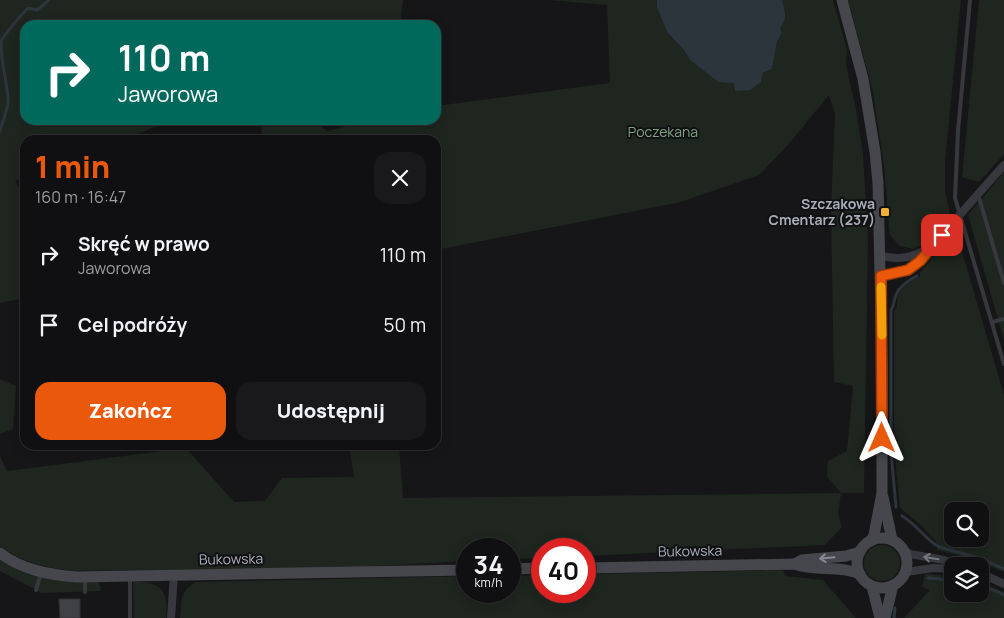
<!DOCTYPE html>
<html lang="pl">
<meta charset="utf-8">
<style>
body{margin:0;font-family:Manrope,sans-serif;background:#19191b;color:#f1f3f6;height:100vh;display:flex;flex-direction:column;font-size:19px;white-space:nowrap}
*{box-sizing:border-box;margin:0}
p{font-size:16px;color:#9c9d9f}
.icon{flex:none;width:28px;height:28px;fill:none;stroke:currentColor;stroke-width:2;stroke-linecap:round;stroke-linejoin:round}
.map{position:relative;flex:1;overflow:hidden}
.side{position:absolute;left:20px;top:135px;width:421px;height:315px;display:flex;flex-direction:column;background:#101012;border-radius:15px;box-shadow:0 2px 12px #0003,0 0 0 1px #303032}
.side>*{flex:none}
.top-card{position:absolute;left:20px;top:20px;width:421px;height:105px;border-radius:15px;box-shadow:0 2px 12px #0003,0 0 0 1px #303032;background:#00695c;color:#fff;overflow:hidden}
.controls{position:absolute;left:944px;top:502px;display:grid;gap:10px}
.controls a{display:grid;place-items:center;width:45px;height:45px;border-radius:10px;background:#101012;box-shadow:0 2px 12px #0003,0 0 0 1px #303032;font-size:25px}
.speed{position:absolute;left:456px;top:538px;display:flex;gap:10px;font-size:25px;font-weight:700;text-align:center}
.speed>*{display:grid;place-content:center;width:65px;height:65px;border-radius:50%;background:#101012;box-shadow:0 2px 12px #0003,0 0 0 1px #303032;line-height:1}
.speed small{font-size:12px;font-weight:400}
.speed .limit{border:8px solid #d22;background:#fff;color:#111}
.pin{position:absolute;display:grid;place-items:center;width:42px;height:42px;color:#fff;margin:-21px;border-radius:10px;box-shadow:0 2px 8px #0006}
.me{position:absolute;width:55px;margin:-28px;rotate:0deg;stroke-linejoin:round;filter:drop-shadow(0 0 4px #0008)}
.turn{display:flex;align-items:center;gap:18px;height:105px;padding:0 15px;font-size:22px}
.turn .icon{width:65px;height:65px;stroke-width:2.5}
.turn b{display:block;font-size:35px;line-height:42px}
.round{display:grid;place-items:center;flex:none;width:52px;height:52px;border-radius:15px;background:#19191b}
.headline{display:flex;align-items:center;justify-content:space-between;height:85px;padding:0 15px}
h1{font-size:30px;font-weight:800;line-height:38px;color:#ea580c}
.button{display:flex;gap:10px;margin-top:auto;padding:10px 15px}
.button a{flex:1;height:58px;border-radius:15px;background:#ea580c;color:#fff;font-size:20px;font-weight:800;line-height:58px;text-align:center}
.button a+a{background:#19191b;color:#f1f3f6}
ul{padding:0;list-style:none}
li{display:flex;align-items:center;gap:15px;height:70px;padding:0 15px}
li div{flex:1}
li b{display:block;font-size:19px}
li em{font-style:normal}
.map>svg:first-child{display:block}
.green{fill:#1e261f;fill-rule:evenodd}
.water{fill:#2c353c}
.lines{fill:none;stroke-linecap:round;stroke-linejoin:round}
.stream{stroke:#2c353c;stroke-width:3}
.building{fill:#404145;stroke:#303034}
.lane{stroke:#37383d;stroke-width:4}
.street{stroke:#37383d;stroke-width:8}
.secondary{stroke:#45474d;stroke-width:11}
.oneway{stroke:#858993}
.oneway2{stroke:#757881}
.route-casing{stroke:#983908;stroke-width:12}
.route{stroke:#ea580c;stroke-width:9}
.slow{stroke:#f59e0b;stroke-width:9}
.poi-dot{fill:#f2b134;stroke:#111113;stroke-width:2}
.labels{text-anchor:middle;stroke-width:4;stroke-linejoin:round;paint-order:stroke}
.park-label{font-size:14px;fill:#7fa381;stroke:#111113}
.poi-label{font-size:14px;font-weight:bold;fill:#a8adb8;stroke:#111113;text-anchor:end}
.street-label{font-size:14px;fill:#a8adb8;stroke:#111113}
</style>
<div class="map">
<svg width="1004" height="618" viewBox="0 0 1004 618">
<rect width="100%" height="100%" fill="#161618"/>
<g class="green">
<polygon points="0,0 403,0 400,25 25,25 25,120 173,120 121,140 25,140 25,176 15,181 25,199 25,298 0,303"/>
<path d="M549,0h108v7l10,25 17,18 6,10 28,22 44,-9 10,-4 5,-27 5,-10 -2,-4c8,-9 5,-18 2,-28h51l14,50 -1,15 10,44 7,45 5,85 -4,254h-23l-3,21 4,13 -17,18 -240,11v-7h-43v9l-32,1v-10h-42l-1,12 -128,7 -265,3c-27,-3 -51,-8 -74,-25v-90l7,15 179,-23 48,54 31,-1 17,-23 72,-1 -5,-32h50l4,53 438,-5 -14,-17 1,-15 19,-10 6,-65 -19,-4 -3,-171 4,-98 -6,-18 -43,52 -27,28 -78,27 -245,48v-110h-173l-3,-17 4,-3h48l15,11 35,-9 1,-2h73v-14l174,-23 -3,-78z"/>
<polygon points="848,0 961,0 945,162 945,191 950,214 923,244 913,249 900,246 890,235 884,167 873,92"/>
<polygon points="979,0 1004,0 1004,154 979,182 962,177"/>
<polygon points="1004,172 1004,340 968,215"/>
<path d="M956,231l48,164v177l-32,-13 -35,-9 -1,-9 -16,-17 -20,-16 -6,-61v-136c4,-4 3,-6 3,-11 2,-13 13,-19 23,-23v-4zM952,511h28v28h-28z"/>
<polygon points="0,379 16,386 13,429 0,434"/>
<circle cx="882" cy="563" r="18"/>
<path d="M0,560c30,21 64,21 99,22l2,9 -59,2 -42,-22z"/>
<path d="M783,570l2,6 38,4 33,38h-676c3,-19 -2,-25 16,-36l271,-6 1,15h42v-15l32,-1v16h43v-17z"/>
<polygon points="925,574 952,576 952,594 980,594 980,582 1004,592 1004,618 904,618 930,590 922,587"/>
<path d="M133,582c28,-1 36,9 33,36h-32z"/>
</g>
<path class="water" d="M657,0h125c3,11 6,19 -2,28l2,4 -5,10 -5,27 -10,4 -1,9 -11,8 -15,1 -1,-8 -16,-1 -28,-22 -6,-10 -17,-18 -10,-25z"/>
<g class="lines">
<g class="stream">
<path d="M0,131c2,-9 8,-21 8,-30 0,-18 -8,-41 -7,-59 0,-4 22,-29 27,-34l9,2 12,-10"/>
<path d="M896,507l-5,-55v-142c4,-5 2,-9 5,-15 3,-9 13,-15 21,-19"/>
<path d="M902,516c14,8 23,23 37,31l40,11 25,11"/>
<polyline points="928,578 952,580"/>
<polyline points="980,584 1004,595"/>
<polyline points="894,618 895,608"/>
</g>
</g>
<polygon class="building" points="59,599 80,599 80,618 60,618"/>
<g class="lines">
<g class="lane">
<polyline points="970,0 958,131 955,198 1004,364"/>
<polyline points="978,194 1004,283"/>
<polyline points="992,322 1004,319"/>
<polyline points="85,579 85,592"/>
<polyline points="36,590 41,573"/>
<polyline points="130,618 130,578"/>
</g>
<g class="street">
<path d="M881,256c20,4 30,2 48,-8"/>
<polyline points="881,276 909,270 920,261 932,246 1004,165"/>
<polyline points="903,549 910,554 944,560 959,566"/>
<polyline points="906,572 933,568 952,569"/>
<polyline points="980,573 1004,584"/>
<polyline points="171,618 174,575"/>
</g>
<g class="secondary">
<polyline points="842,0 863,79 875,152 878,183 882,364 882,493 874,535 871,541"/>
<polyline points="883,497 892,540"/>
<circle cx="882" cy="563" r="25"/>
<path d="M0,553c22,17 50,22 77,24l391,-7"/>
<polyline points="795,564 802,560 846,556 860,552"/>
<path d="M585,568l210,-4c21,8 44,1 65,10"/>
<polyline points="510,569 542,568"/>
<polyline points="872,586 880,618"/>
<polyline points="885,618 893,585"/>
</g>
</g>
<defs><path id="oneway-shaft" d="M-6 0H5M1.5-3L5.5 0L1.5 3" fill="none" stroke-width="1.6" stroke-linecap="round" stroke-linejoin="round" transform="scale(1.25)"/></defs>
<use class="oneway" href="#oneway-shaft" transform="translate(827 558) rotate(175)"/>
<use class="oneway2" href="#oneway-shaft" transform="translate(931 558) rotate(-171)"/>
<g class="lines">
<defs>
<polyline id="route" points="882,438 881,276 908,270 920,261 942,235"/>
</defs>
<use href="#route" class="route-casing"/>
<use href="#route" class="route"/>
<polyline class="slow" points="881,287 882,335"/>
</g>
<rect class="poi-dot" x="880" y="207" width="10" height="10" rx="2.5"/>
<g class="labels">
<g class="park-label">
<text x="663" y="137">Poczekana</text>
</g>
<g class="poi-label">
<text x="875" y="209">Szczakowa<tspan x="875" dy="16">Cmentarz (237)</tspan></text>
</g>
<g class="street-label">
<text transform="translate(690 551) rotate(-1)" y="5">Bukowska</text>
<text transform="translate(231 559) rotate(-1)" y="5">Bukowska</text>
</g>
</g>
</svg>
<div class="controls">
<a><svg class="icon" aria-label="search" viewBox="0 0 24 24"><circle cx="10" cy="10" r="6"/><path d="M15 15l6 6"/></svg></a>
<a><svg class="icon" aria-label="layers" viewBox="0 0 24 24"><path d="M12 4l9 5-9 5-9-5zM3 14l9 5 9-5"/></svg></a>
</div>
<div class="speed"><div>34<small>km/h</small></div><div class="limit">40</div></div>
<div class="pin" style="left:942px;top:235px;background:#d93025"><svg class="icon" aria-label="arrive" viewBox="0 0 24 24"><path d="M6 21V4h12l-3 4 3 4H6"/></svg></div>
<svg class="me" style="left:882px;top:438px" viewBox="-20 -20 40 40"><path d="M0-17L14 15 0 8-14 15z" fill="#ea580c" stroke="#fff" stroke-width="4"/></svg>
<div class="top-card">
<div class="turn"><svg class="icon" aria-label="right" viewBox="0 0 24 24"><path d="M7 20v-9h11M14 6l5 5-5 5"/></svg><div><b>110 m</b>Jaworowa</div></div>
</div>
<section class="side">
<div class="headline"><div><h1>1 min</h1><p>160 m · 16:47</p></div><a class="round"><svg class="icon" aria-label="close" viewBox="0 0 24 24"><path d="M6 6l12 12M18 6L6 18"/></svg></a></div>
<ul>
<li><svg class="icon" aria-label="right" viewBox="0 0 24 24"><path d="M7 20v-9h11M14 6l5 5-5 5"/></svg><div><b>Skręć w prawo</b><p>Jaworowa</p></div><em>110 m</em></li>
<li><svg class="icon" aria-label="arrive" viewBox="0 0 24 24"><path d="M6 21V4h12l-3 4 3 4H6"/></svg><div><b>Cel podróży</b></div><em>50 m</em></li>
</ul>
<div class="button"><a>Zakończ</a><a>Udostępnij</a></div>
</section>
</div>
